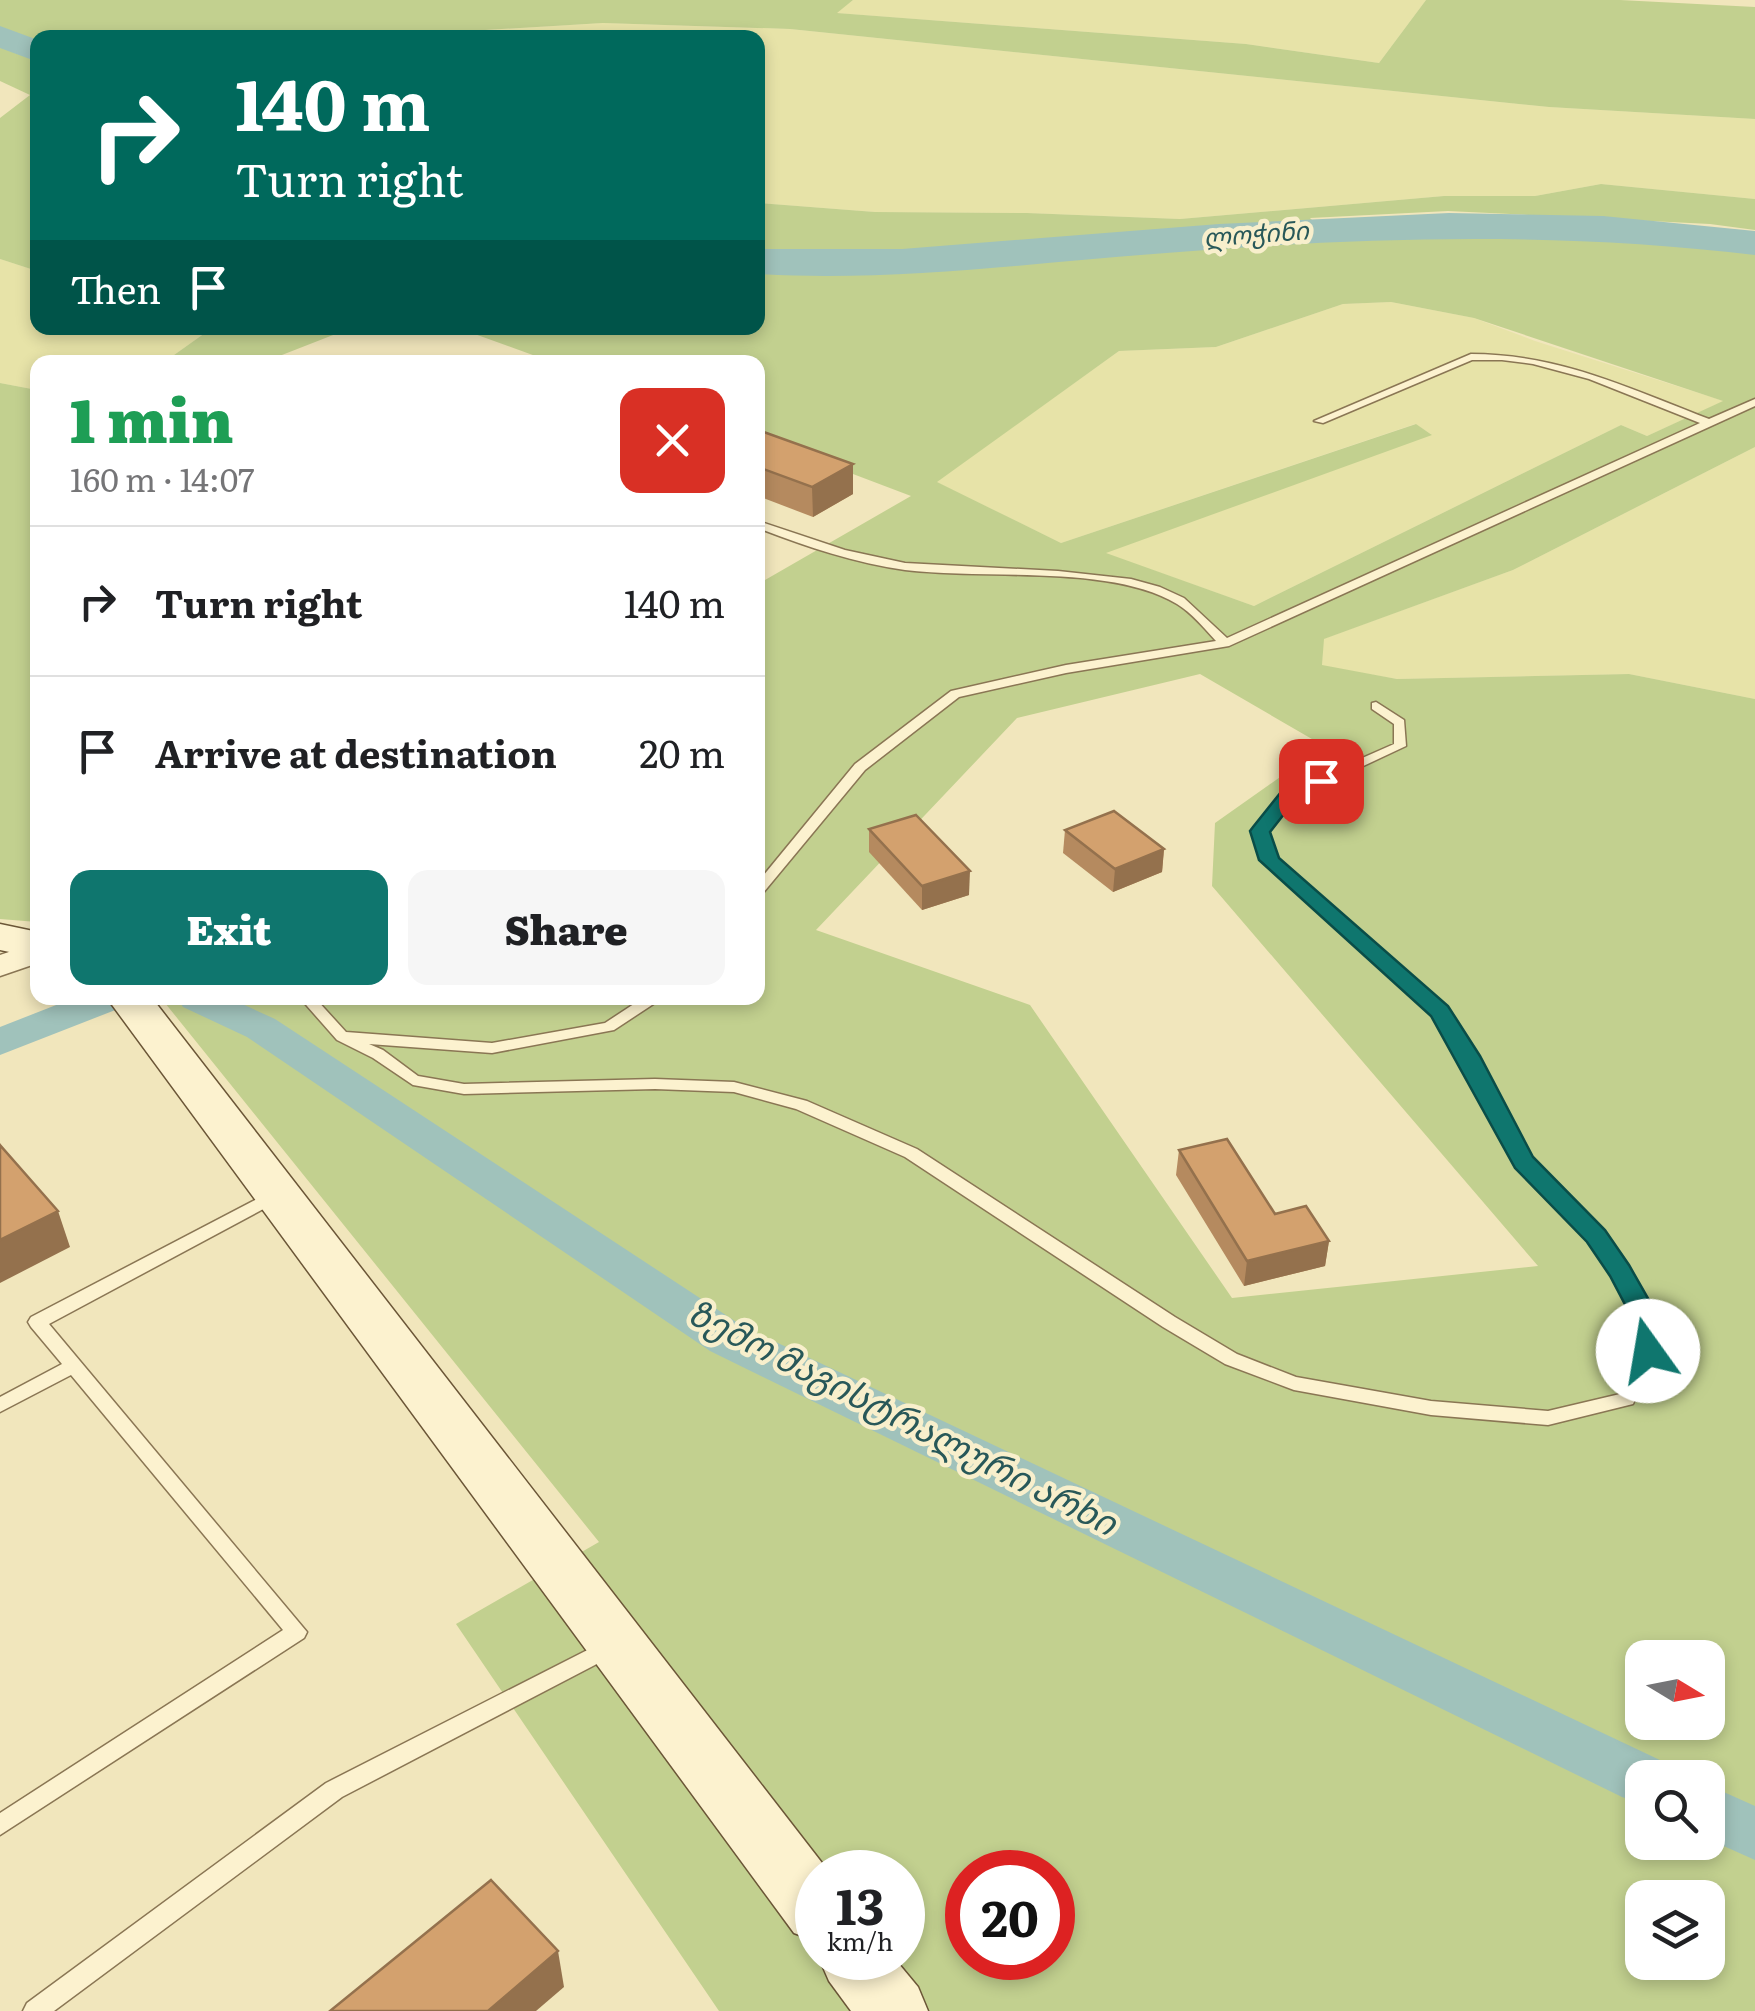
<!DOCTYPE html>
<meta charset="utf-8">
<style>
body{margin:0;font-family:Literata,"Noto Sans Georgian",serif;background:#f6f6f6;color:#202124;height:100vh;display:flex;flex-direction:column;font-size:38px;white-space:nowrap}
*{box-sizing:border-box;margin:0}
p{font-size:32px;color:#757577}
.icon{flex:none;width:55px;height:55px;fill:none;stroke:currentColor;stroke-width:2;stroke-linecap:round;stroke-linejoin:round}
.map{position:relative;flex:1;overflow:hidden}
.sheet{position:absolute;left:30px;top:355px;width:735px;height:650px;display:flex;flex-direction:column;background:#fff;border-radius:20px;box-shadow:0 5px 15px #0003}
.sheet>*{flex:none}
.hud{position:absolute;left:30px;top:30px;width:735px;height:305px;border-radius:20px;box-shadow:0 5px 15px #0003;background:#00695c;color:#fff;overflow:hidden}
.needle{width:65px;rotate:100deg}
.buttons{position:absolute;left:1625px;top:1640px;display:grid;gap:20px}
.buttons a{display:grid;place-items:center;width:100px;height:100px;border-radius:20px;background:#fff;box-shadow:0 5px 15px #0003;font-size:50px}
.speed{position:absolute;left:795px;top:1850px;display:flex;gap:20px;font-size:50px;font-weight:700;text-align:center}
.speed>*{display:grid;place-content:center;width:130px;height:130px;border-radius:50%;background:#fff;box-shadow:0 5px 15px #0003;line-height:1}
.speed small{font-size:25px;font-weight:400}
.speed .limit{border:15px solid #d22;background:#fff;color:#111}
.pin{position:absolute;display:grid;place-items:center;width:85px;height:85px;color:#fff;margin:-42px;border-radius:20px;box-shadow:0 5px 15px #0006}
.me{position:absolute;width:110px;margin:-55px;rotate:347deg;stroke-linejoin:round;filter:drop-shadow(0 0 8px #0008)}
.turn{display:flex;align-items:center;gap:35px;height:210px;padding:0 40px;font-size:45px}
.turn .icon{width:130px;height:130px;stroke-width:2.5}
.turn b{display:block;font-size:70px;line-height:85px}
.then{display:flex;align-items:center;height:95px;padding:0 40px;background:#0003;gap:20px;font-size:38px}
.round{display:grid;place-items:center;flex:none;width:105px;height:105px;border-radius:20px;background:#f6f6f6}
.headline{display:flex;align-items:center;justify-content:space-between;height:170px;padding:0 40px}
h1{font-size:60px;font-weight:800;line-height:75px;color:#1e9e55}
.cta{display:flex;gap:20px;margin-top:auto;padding:20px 40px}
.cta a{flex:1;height:115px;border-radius:20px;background:#0f766e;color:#fff;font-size:40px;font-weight:800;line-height:115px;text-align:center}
.cta a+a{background:#f6f6f6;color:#202124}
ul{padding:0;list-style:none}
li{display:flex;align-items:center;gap:30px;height:150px;padding:0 40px;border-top:2px solid #e0e0e0}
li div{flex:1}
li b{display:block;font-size:38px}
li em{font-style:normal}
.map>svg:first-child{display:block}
.farmland{fill:#e7e3a8}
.green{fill:#c2d08f;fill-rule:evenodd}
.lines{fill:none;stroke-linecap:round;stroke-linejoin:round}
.canal{fill:#a0c2bb;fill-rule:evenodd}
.river{fill:#a0c2bb;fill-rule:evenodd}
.lane-casing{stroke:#8a7654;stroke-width:3}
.street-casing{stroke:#8a7654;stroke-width:3}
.secondary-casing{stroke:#6b5637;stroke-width:3}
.lane{fill:#fcf2cf;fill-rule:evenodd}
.street{fill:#fcf2cf;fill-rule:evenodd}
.secondary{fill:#fcf2cf;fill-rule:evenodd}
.wall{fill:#b58a5f}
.shaded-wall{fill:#94714d}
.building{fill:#d3a16e;stroke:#94714d;stroke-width:2.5}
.route{fill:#0f766e;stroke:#0a4d48;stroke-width:2.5}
.labels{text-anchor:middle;stroke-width:9;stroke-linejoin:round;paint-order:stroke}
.far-water-label{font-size:25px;font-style:italic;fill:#285859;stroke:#f8efcc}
.near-water-label{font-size:35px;font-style:italic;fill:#285859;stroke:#f8efcc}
</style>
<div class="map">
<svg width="1755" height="2011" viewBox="0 0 1755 2011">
<rect width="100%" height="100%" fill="#f1e6bc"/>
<g class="farmland">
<polygon points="853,0 1426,0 1379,63 1246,44 836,13"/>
<polygon points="603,23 790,29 1549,107 1755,119 1755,199 1601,184 1535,196 1444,196 1180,219 1027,213 875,212 758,203 758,38 289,38 296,33 452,32"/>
<polygon points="0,259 37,271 38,328 212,328 174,355 156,362 38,362 37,390 0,383"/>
<polygon points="1391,302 1474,318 1535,341 1724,401 1647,436 1621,425 1254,606 1104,553 1431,434 1415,424 1061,543 936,482 1119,351 1216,347 1343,304"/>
<polygon points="1755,447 1755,699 1629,674 1397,679 1322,666 1323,639 1513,570"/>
</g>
<g class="green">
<polygon points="0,0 853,0 837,13 1246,44 1379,63 1426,0 1620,0 1755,7 1755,119 1549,107 790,29 603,23 452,32 296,33 289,38 38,38 37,271 0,259 0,118 30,95 0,81"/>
<path d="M1601,184l154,15v31l-45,-6 -262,-13 -138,7 21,21c141,-3 284,-7 424,12v196l-242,123 -189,69 -2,26 75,14 232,-5 126,25v1312h-1036l-263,-387 143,-82 -438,-544h597v-414l153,-88 -153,-58v-76h-206l-94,-34h300v-125l117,9 152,1 153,6 264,-23h91zM1391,302l83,16 249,83 -76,35 -26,-11 -367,181 -148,-53 326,-118 -16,-11 -355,119 -124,-61 182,-131 97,-4 127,-43zM1200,674l124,72 -109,77 -3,63 326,380 -306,32 -202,-293 -214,-75 201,-212zM1642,1658h66v64h-66zM1642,1778h66v64h-66zM818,1872h84v86h-84zM968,1872h84v86h-84zM1642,1898h66v64h-66z"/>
<polygon points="212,328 351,328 264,362 156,362 174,355"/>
<polygon points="0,383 37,390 37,922 0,919"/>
</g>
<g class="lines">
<g class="canal">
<polygon points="74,998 129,998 123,1007 0,1055 0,1027"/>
<polygon points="177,998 229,998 275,1019 744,1327 1662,1761 1670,1778 1642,1778 1642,1804 1622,1797 710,1351 247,1037 183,1007"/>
<polygon points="1708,1785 1755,1806 1755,1860 1708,1839"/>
</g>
<g class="river">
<polygon points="0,26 38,40 38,62 0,48"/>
<path d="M1449,213l154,3 152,15v24c-197,-24 -392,-18 -589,-2 -136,10 -272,29 -408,21v-25h144l317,-25z"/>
</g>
<defs>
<g id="lane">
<path d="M1471,354c87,0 158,34 238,65l46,-20v7l-526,240 -163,27 -107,24 -94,73 -102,123 -5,1v-12l97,-118 96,-73 115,-26 150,-24c-12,-13 -24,-28 -39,-37 -65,-40 -195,-24 -272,-34 -51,-7 -100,-24 -147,-42v-7l87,29 60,13 153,8 73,8 29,8 24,11 43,40 473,-215 -111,-44 -56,-15 -31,-4h-30l-149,63 -9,-2z"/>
<polygon points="1376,702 1404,720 1406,746 1293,799 1267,831 1276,858 1445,1008 1477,1056 1530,1159 1602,1232 1626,1268 1653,1317 1657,1351 1633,1404 1548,1425 1431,1415 1294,1390 1225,1364 1163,1327 905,1157 796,1109 734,1092 655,1089 464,1094 413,1085 373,1058 337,1040 300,998 315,998 346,1032 492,1043 605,1023 643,998 660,998 658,1001 614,1030 492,1053 369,1044 383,1050 418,1076 464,1084 655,1079 734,1082 807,1101 917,1149 1175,1317 1237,1354 1296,1377 1431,1401 1548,1411 1620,1394 1639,1351 1635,1317 1613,1275 1590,1240 1518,1166 1461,1056 1435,1014 1263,860 1253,831 1283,793 1394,744 1394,724 1372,709 1372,703"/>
<polygon points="276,1189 282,1191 284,1195 282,1199 49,1324 307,1632 304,1638 0,1835 0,1813 283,1630 71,1375 0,1412 0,1397 62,1364 31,1327 28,1322 31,1317"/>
<polygon points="609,1639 616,1642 619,1648 616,1654 342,1797 54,2011 23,2011 27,2003 326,1783"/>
</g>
<polygon id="street" points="38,942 38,963 0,976 0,955"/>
<g id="secondary">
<polygon points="0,924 38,932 38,958 0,950"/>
<polygon points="107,998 152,998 829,1872 818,1872 818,1942 794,1933"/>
<polygon points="819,1958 894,1958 918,1987 928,2011 851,2011 829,1981"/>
</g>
</defs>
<use href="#lane" class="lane-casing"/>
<use href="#street" class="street-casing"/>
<use href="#secondary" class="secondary-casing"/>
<use href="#lane" class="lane"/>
<use href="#street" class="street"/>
<use href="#secondary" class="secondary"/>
</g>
<g class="wall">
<polygon points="758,430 853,494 813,517 758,496"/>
<polygon points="869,829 969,895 922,910 869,852"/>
<polygon points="1065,830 1164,849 1162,872 1113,892 1063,853"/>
<polygon points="1179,1150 1275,1214 1329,1241 1325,1266 1244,1286 1176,1175"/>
</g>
<g class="shaded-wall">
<polygon points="853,464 853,494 813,517 812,487"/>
<polygon points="1164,849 1162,872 1113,892 1115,869"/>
<polygon points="970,871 969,895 922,910 922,886"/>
<polygon points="58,1211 70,1247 0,1283 0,1240"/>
<polygon points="1329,1241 1325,1266 1244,1286 1247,1261"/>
<polygon points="558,1951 564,1987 536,2011 488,2011"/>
</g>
<g class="building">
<polygon points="758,430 853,464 812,487 758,467"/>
<polygon points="1114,811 1164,849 1115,869 1065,830"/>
<polygon points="916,815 970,871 922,886 869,829"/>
<polygon points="1227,1139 1275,1214 1306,1206 1329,1241 1247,1261 1179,1150"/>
<polygon points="0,1145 58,1211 0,1240"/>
<polygon points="491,1880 558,1951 488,2011 330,2011"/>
</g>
<polygon class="route" points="1321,775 1328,777 1328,785 1295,800 1270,832 1279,858 1448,1006 1480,1056 1533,1157 1605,1230 1629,1265 1658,1316 1662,1351 1658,1358 1639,1358 1631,1316 1610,1276 1587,1242 1515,1168 1431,1016 1259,860 1250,831 1253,827 1281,792"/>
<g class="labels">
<g class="far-water-label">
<text transform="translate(1256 234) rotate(-4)" y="9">ლოჭინი</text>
</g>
<g class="near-water-label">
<text transform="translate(902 1418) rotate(27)" y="12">ზემო მაგისტრალური არხი</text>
</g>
</g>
</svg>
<div class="buttons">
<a><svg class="needle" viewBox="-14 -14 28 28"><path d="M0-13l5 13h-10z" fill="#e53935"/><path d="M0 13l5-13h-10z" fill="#757577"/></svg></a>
<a><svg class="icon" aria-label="search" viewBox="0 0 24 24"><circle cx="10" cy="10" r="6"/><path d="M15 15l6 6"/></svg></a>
<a><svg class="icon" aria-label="layers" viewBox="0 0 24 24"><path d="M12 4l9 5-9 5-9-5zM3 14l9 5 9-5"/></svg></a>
</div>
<div class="speed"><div>13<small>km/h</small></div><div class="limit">20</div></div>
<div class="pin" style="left:1321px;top:781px;background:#d93025"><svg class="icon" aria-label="arrive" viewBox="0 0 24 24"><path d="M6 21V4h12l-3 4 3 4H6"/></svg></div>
<svg class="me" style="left:1648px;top:1351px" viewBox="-20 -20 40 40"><circle r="19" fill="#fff"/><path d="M0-13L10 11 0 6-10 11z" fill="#0f766e"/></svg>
<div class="hud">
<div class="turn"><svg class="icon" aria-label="right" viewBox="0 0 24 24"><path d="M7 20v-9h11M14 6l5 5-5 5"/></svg><div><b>140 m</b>Turn right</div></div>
<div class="then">Then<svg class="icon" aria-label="arrive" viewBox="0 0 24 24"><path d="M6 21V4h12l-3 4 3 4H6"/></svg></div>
</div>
<section class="sheet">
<div class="headline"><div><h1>1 min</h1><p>160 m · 14:07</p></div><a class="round" style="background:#d93025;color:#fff"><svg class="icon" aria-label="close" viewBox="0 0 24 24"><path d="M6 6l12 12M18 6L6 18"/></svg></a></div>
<ul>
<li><svg class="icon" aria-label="right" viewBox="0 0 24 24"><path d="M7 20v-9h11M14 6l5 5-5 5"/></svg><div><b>Turn right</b></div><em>140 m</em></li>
<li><svg class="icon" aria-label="arrive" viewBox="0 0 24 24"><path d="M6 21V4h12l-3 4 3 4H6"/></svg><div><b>Arrive at destination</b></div><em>20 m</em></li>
</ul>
<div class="cta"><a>Exit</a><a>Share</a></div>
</section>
</div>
